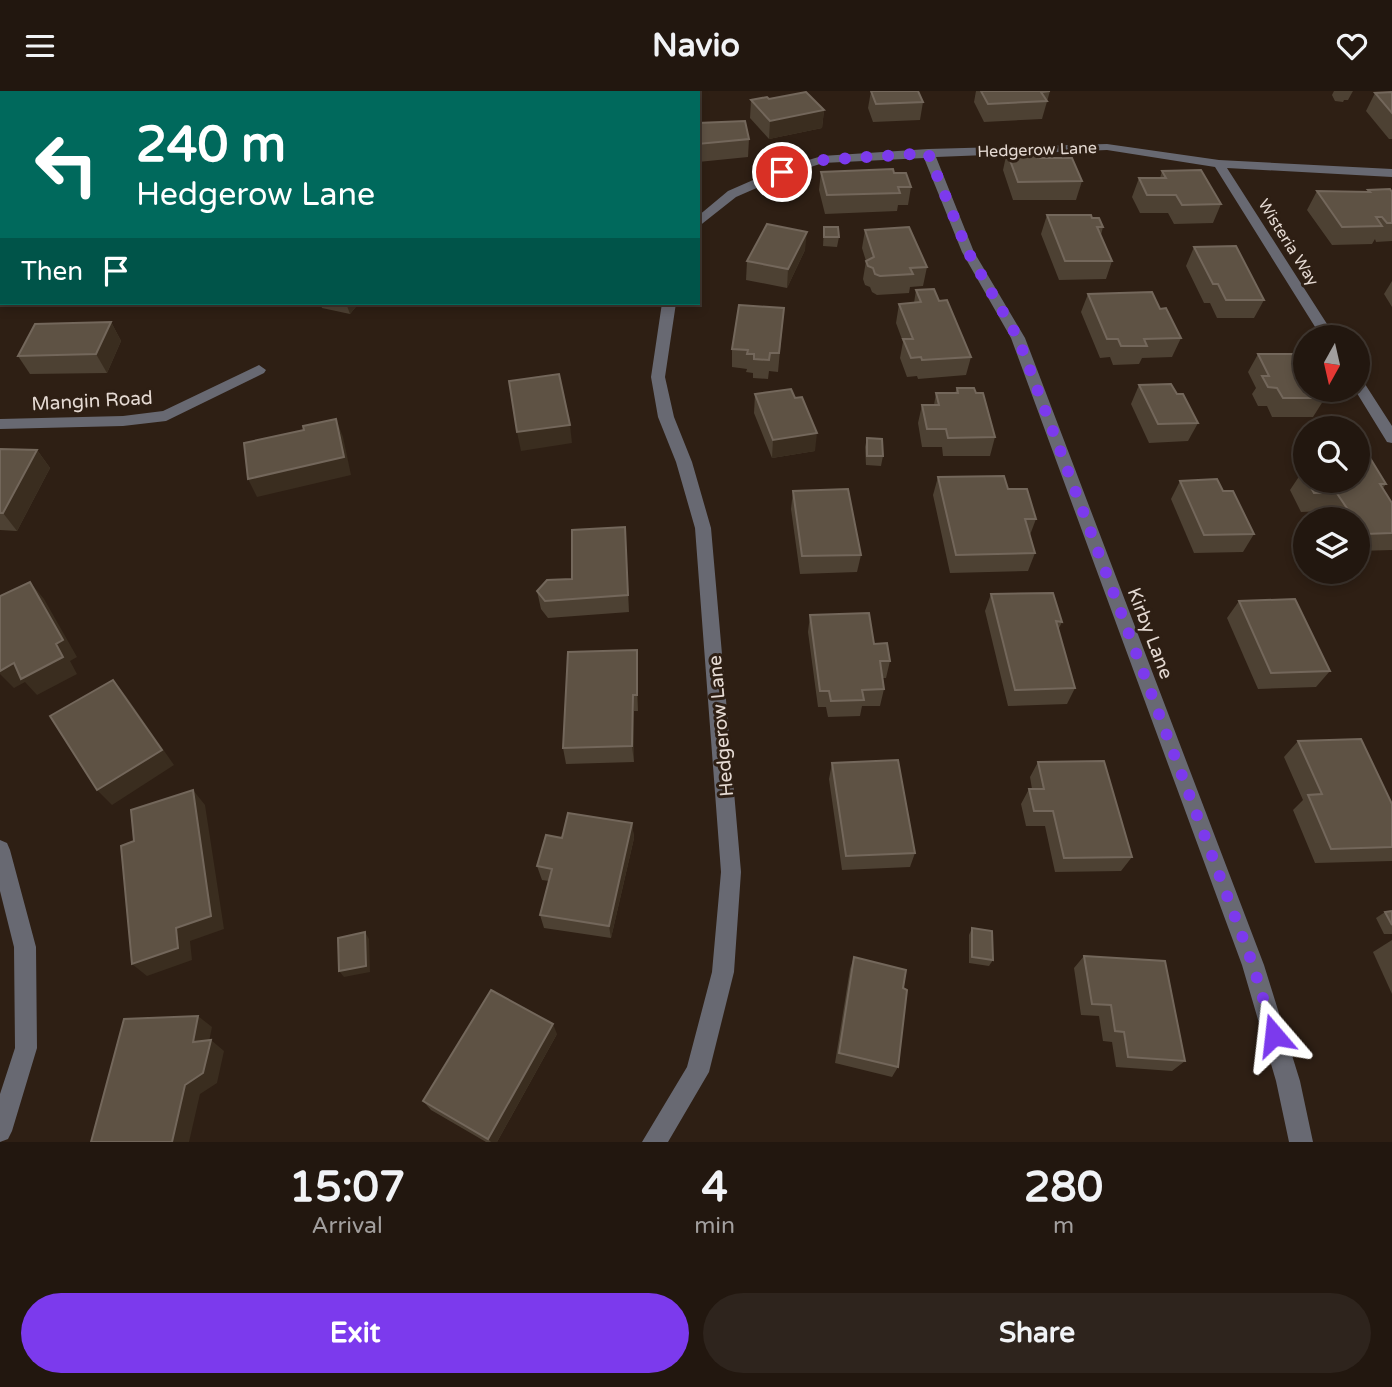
<!DOCTYPE html>
<style>
body{margin:0;font-family:"Varela Round",sans-serif;background:#2e241d;color:#f1f3f6;height:100vh;display:flex;flex-direction:column;font-size:26px;white-space:nowrap}
*{box-sizing:border-box;margin:0}
p{font-size:23px;color:#a29f9e}
.icon{flex:none;width:38px;height:38px;fill:none;stroke:currentColor;stroke-width:2;stroke-linecap:round;stroke-linejoin:round}
.map{position:relative;height:1051px;overflow:hidden}
.drawer{display:flex;flex-direction:column;background:#22170f;flex:1}
.drawer>*{flex:none}
.banner{position:absolute;left:0px;top:0px;width:700px;height:214px;box-shadow:0 4px 10px #0003,0 0 0 2px #3f362f;background:#00695c;color:#fff;overflow:hidden}
.needle{width:46px;rotate:188deg}
.tools{position:absolute;left:1293px;top:234px;display:grid;gap:14px}
.tools a{display:grid;place-items:center;width:77px;height:77px;border-radius:50%;background:#22170f;box-shadow:0 4px 10px #0003,0 0 0 2px #3f362f;font-size:35px}
.pin{position:absolute;display:grid;place-items:center;width:60px;height:60px;color:#fff;margin:-30px;border:4px solid #fff;border-radius:50%;box-shadow:0 2px 7px #0007}
.me{position:absolute;width:77px;margin:-38px;rotate:343deg;stroke-linejoin:round;filter:drop-shadow(0 0 5px #0008)}
.turn{display:flex;align-items:center;gap:24px;height:147px;padding:0 21px;font-size:32px}
.turn .icon{width:91px;height:91px;stroke-width:2.5}
.turn b{display:block;font-size:49px;line-height:60px}
.then{display:flex;align-items:center;height:66px;padding:0 21px;background:#0003;gap:14px;font-size:26px}
.eta{display:flex;justify-content:space-evenly;align-items:center;height:119px;text-align:center}
.eta b{font-size:42px;font-weight:700;line-height:49px}
.action{display:flex;gap:14px;margin-top:auto;padding:14px 21px}
.action a{flex:1;height:80px;border-radius:42px;background:#7c3aed;color:#fff;font-size:28px;font-weight:700;line-height:80px;text-align:center}
.action a+a{background:#2e241d;color:#f1f3f6}
header{display:flex;justify-content:space-between;align-items:center;height:91px;padding:0 21px;background:#22170f;font-size:32px;font-weight:700}
.map>svg:first-child{display:block}
.lines{fill:none;stroke-linecap:round;stroke-linejoin:round}
.minor{fill:#686972;fill-rule:evenodd}
.wall{fill:#4d4133}
.shaded-wall{fill:#3a2d1f}
.building{fill:#5e5244;stroke:#73675b;stroke-width:2}
.route{stroke:#7c3aed;stroke-width:12;stroke-dasharray:0 21.6}
.labels{text-anchor:middle;stroke-width:6;stroke-linejoin:round;paint-order:stroke}
.far-street-label{font-size:16px;fill:#e5dad3;stroke:#2e1f14}
.street-label{font-size:19px;fill:#e5dad3;stroke:#2e1f14}
</style>
<header><svg class="icon" aria-label="menu" viewBox="0 0 24 24"><path d="M4 6h16M4 12h16M4 18h16"/></svg>Navio<svg class="icon" aria-label="heart" viewBox="0 0 24 24"><path d="M12 20l-8-8c-3-5 5-10 8-4 3-6 11-1 8 4z"/></svg></header>
<div class="map">
<svg width="1392" height="1051" viewBox="0 0 1392 1051">
<rect width="100%" height="100%" fill="#2e1f14"/>
<g class="lines">
<g class="minor">
<polygon points="1107,53 1219,69 1392,78 1392,86 1227,77 1336,247 1322,247 1215,76 1107,59 936,66 974,161 1025,247 1264,874 1300,990 1313,1051 1289,1051 1276,990 1242,874 1011,247 962,161 924,67 823,72 786,84 736,106 698,136 698,125 728,100 778,78 822,65 928,58"/>
<polygon points="0,196 2,196 0,207"/>
<polygon points="662,212 676,212 665,286 674,326 692,371 711,437 741,781 734,881 709,981 668,1051 642,1051 687,976 712,881 721,781 695,437 676,371 658,326 651,286"/>
<polygon points="259,274 266,279 264,282 166,330 123,335 0,338 0,328 123,325 163,320"/>
<polygon points="1358,288 1363,290 1392,335 1392,352 1387,351 1355,299 1358,299"/>
<polygon points="0,749 7,752 10,759 36,856 37,957 12,1040 8,1048 0,1051 0,1003 15,957 14,856 0,800"/>
</g>
</g>
<g class="wall">
<polygon points="871,0 923,11 920,29 873,31 868,17"/>
<polygon points="976,0 1050,0 1042,28 984,31 974,11"/>
<polygon points="1334,0 1353,0 1348,9 1344,9 1343,11 1335,10 1332,4"/>
<polygon points="1392,1 1392,48 1389,48 1366,20 1375,2"/>
<polygon points="769,8 824,19 822,37 769,48 750,27 751,9"/>
<polygon points="698,32 749,48 748,66 698,71"/>
<polygon points="1007,61 1038,67 1082,90 1076,109 1013,109 1003,79"/>
<polygon points="1162,80 1221,113 1213,132 1174,133 1168,122 1140,122 1132,106 1139,87 1160,87"/>
<polygon points="821,81 894,82 911,96 908,114 898,114 897,120 825,123 819,99"/>
<polygon points="1368,99 1392,101 1392,150 1376,151 1375,148 1372,153 1332,154 1307,119 1317,100 1367,101"/>
<polygon points="1047,124 1092,127 1103,136 1101,144 1112,170 1106,188 1059,189 1041,143"/>
<polygon points="824,136 839,146 837,156 823,155"/>
<polygon points="865,139 927,176 923,195 910,196 909,202 877,204 872,201 870,196 865,194 863,188 866,170 862,157"/>
<polygon points="1194,156 1264,209 1254,227 1217,227 1210,212 1204,212 1186,175"/>
<polygon points="805,159 787,197 746,189 747,170"/>
<polygon points="1392,190 1392,216 1384,203"/>
<polygon points="916,199 939,210 971,266 966,284 918,288 917,285 907,286 900,267 903,251 896,232 899,213 914,212"/>
<polygon points="1088,203 1160,218 1181,247 1172,266 1142,267 1139,273 1113,274 1110,266 1100,267 1081,221"/>
<polygon points="320,212 359,212 350,223 322,217"/>
<polygon points="582,212 616,212 615,215 583,213"/>
<polygon points="784,217 778,281 769,280 768,288 753,287 753,282 746,281 747,278 732,276 732,258"/>
<polygon points="111,231 121,250 107,282 30,283 18,265"/>
<polygon points="1258,263 1325,307 1313,326 1272,326 1267,315 1258,315 1252,303 1256,297 1248,281"/>
<polygon points="1139,294 1177,303 1198,332 1188,350 1149,352 1131,313"/>
<polygon points="957,297 976,302 995,346 990,365 943,365 942,356 922,356 918,332 922,314 934,314 936,302 955,302"/>
<polygon points="755,303 815,360 772,367 754,322"/>
<polygon points="867,347 883,365 881,375 866,374 865,356"/>
<polygon points="0,358 37,359 50,377 17,440 0,439"/>
<polygon points="1306,380 1306,390 1358,390 1386,393 1383,397 1392,412 1392,459 1358,460 1358,429 1330,429 1324,420 1301,421 1290,399 1302,381"/>
<polygon points="938,386 1008,398 1036,428 1030,444 1035,462 1028,480 950,482 933,404"/>
<polygon points="1180,390 1223,400 1254,443 1243,461 1194,462 1171,408"/>
<polygon points="793,400 861,464 857,481 800,483 791,418"/>
<polygon points="625,436 629,521 548,527 541,518 537,500 572,488"/>
<polygon points="991,503 1062,531 1058,539 1075,597 1067,613 1008,615 985,520"/>
<polygon points="1239,510 1330,580 1316,596 1258,598 1227,527"/>
<polygon points="810,524 874,553 890,570 886,587 883,587 884,598 880,615 862,615 860,625 828,626 826,616 818,616 808,541"/>
<polygon points="637,559 638,576 638,620 634,620 634,671 566,673 563,657"/>
<polygon points="1298,650 1392,713 1392,770 1315,772 1293,719 1303,709 1284,666"/>
<polygon points="1038,671 1132,766 1121,780 1055,781 1045,735 1026,735 1021,713 1029,698 1032,698 1030,686"/>
<polygon points="832,672 915,762 910,776 842,779 829,688"/>
<polygon points="632,732 634,747 611,847 544,837 540,824 549,790 542,789 537,775 562,747"/>
<polygon points="1392,820 1392,843 1384,843 1376,827 1385,821"/>
<polygon points="972,837 993,869 989,875 969,872 969,844"/>
<polygon points="1392,849 1392,903 1373,861"/>
<polygon points="1084,865 1185,970 1172,980 1116,976 1112,951 1103,950 1099,925 1081,924 1074,877"/>
<polygon points="854,866 903,897 898,976 892,986 835,972 850,878"/>
<polygon points="557,943 497,1051 486,1051 431,1019 423,1010"/>
</g>
<g class="shaded-wall">
<polygon points="294,0 305,0 305,2 292,2"/>
<polygon points="824,19 822,37 769,48 770,30"/>
<polygon points="0,52 2,53 2,72 0,72"/>
<polygon points="807,141 805,159 787,197 788,178"/>
<polygon points="346,212 359,212 350,223"/>
<polygon points="111,231 121,250 107,282 96,263"/>
<polygon points="336,328 343,346 351,384 257,406 248,388"/>
<polygon points="570,334 572,352 521,360 517,341"/>
<polygon points="817,342 815,360 772,367 773,349"/>
<polygon points="37,359 50,377 17,440 3,422"/>
<polygon points="30,491 44,508 77,566 70,570 77,583 37,604 25,591 14,597 0,583 0,580 56,553"/>
<polygon points="637,559 638,576 638,620 637,604"/>
<polygon points="113,589 126,605 174,674 112,714 97,699"/>
<polygon points="633,604 634,620 634,671 632,655"/>
<polygon points="193,699 205,714 224,838 190,850 192,869 147,885 132,873 176,837"/>
<polygon points="632,732 634,747 611,847 609,835"/>
<polygon points="365,841 369,848 370,881 344,886 339,880"/>
<polygon points="198,925 212,936 207,961 193,951"/>
<polygon points="553,933 557,943 497,1051 491,1051 488,1048"/>
<polygon points="211,949 224,960 217,992 200,1003 189,1051 172,1051 185,994"/>
</g>
<g class="building">
<polygon points="237,0 294,0 292,2 246,2"/>
<polygon points="871,0 918,0 923,11 876,13"/>
<polygon points="981,0 1050,0 1041,1 1047,10 988,13"/>
<polygon points="806,1 824,19 770,30 751,9 767,6 769,8"/>
<polygon points="1392,1 1392,22 1375,2"/>
<polygon points="745,30 749,48 698,53 698,32"/>
<polygon points="2,31 2,55 0,52 0,32"/>
<polygon points="1007,61 1035,61 1038,67 1072,67 1082,90 1018,91"/>
<polygon points="893,78 894,82 906,82 911,96 898,96 900,102 827,104 821,81"/>
<polygon points="1201,79 1221,113 1182,114 1176,104 1147,104 1139,87 1166,87 1162,80"/>
<polygon points="1390,98 1392,101 1392,132 1387,132 1382,126 1376,126 1382,135 1342,136 1317,100 1370,101 1368,99"/>
<polygon points="1047,124 1091,124 1092,127 1099,127 1103,136 1097,136 1112,170 1065,170"/>
<polygon points="767,133 807,141 788,178 747,170"/>
<polygon points="824,136 838,136 839,146 824,146"/>
<polygon points="909,136 927,176 910,177 913,183 880,185 875,183 873,177 868,175 866,170 874,166 865,139"/>
<polygon points="1236,155 1264,209 1226,209 1218,193 1213,193 1194,156"/>
<polygon points="934,198 939,210 947,209 971,266 922,269 921,266 911,267 903,248 913,248 899,213 921,211 916,199"/>
<polygon points="1152,201 1160,218 1166,217 1181,247 1144,248 1147,255 1121,255 1118,248 1107,248 1088,203"/>
<polygon points="739,214 784,217 779,262 770,262 769,269 754,268 754,263 747,263 748,259 732,258"/>
<polygon points="111,231 96,263 18,265 35,233"/>
<polygon points="1258,263 1303,263 1306,268 1306,299 1321,299 1325,307 1283,307 1277,297 1268,296 1262,285 1269,285"/>
<polygon points="559,283 570,334 517,341 509,290"/>
<polygon points="1171,293 1177,303 1183,303 1198,332 1158,333 1139,294"/>
<polygon points="957,297 974,297 976,302 983,302 995,346 948,347 946,338 927,338 922,314 939,314 936,302 958,302"/>
<polygon points="791,298 795,307 802,306 817,342 773,349 755,303"/>
<polygon points="336,328 344,366 248,388 244,352 304,339 303,335"/>
<polygon points="867,347 882,348 883,365 867,365"/>
<polygon points="0,358 37,359 3,422 0,422"/>
<polygon points="1367,362 1386,393 1380,393 1392,412 1392,442 1365,443 1358,433 1358,429 1355,429 1336,401 1314,402 1307,390 1358,390 1358,363"/>
<polygon points="1004,385 1008,398 1027,398 1036,428 1025,428 1035,462 956,464 938,386"/>
<polygon points="1217,388 1223,400 1233,400 1254,443 1204,444 1180,390"/>
<polygon points="848,398 861,464 802,465 793,400"/>
<polygon points="625,436 628,504 545,510 537,500 547,489 572,488 572,439"/>
<polygon points="30,491 63,549 56,553 63,566 21,588 14,572 0,580 0,505"/>
<polygon points="1053,502 1062,531 1056,530 1075,597 1015,599 991,503"/>
<polygon points="1295,508 1330,580 1271,582 1239,510"/>
<polygon points="869,522 874,553 887,552 890,570 880,570 884,598 862,599 864,609 831,610 829,600 820,600 810,524"/>
<polygon points="637,559 637,604 633,604 632,655 563,657 568,561"/>
<polygon points="113,589 162,659 97,699 50,625"/>
<polygon points="1361,648 1392,713 1392,756 1331,758 1308,704 1322,703 1298,650"/>
<polygon points="898,669 915,762 846,765 832,672"/>
<polygon points="1104,670 1132,766 1064,767 1053,720 1034,720 1029,698 1044,698 1038,671"/>
<polygon points="193,699 211,825 176,837 178,857 132,873 121,755 134,750 131,719"/>
<polygon points="568,722 632,732 609,835 540,824 552,778 537,775 546,744 562,747"/>
<polygon points="1392,820 1392,834 1385,821"/>
<polygon points="972,837 992,840 993,869 972,866"/>
<polygon points="365,841 366,875 339,880 338,847"/>
<polygon points="1084,865 1165,870 1185,970 1128,966 1124,941 1115,940 1111,914 1092,913"/>
<polygon points="854,866 906,879 903,897 907,899 898,976 839,962"/>
<polygon points="491,899 553,933 488,1048 423,1010"/>
<polygon points="198,925 193,951 211,949 203,982 185,994 172,1051 91,1051 124,928"/>
</g>
<g class="lines">
<polyline class="route" points="782,81 822,69 928,62 968,161 1018,247 1253,874 1274,944"/>
</g>
<g class="labels">
<g class="far-street-label">
<text transform="translate(1037 58) rotate(-2)" y="6">Hedgerow Lane</text>
<text transform="translate(1289 151) rotate(58)" y="6">Wisteria Way</text>
</g>
<g class="street-label">
<text transform="translate(92 309) rotate(-3)" y="7">Mangin Road</text>
<text transform="translate(1151 542) rotate(69)" y="7">Kirby Lane</text>
<text transform="translate(720 635) rotate(-95)" y="7">Hedgerow Lane</text>
</g>
</g>
</svg>
<div class="tools">
<a><svg class="needle" viewBox="-14 -14 28 28"><path d="M0-13l5 13h-10z" fill="#e53935"/><path d="M0 13l5-13h-10z" fill="#a29f9e"/></svg></a>
<a><svg class="icon" aria-label="search" viewBox="0 0 24 24"><circle cx="10" cy="10" r="6"/><path d="M15 15l6 6"/></svg></a>
<a><svg class="icon" aria-label="layers" viewBox="0 0 24 24"><path d="M12 4l9 5-9 5-9-5zM3 14l9 5 9-5"/></svg></a>
</div>
<div class="pin" style="left:782px;top:81px;background:#d93025"><svg class="icon" aria-label="arrive" viewBox="0 0 24 24"><path d="M6 21V4h12l-3 4 3 4H6"/></svg></div>
<svg class="me" style="left:1274px;top:944px" viewBox="-20 -20 40 40"><path d="M0-17L14 15 0 8-14 15z" fill="#7c3aed" stroke="#fff" stroke-width="4"/></svg>
<div class="banner">
<div class="turn"><svg class="icon" aria-label="left" viewBox="0 0 24 24"><path d="M17 20v-9H6M10 6l-5 5 5 5"/></svg><div><b>240 m</b>Hedgerow Lane</div></div>
<div class="then">Then<svg class="icon" aria-label="arrive" viewBox="0 0 24 24"><path d="M6 21V4h12l-3 4 3 4H6"/></svg></div>
</div>
</div>
<section class="drawer">
<div class="eta">
<div><b>15:07</b><p>Arrival</p></div>
<div><b>4</b><p>min</p></div>
<div><b>280</b><p>m</p></div>
</div>
<div class="action"><a>Exit</a><a>Share</a></div>
</section>
